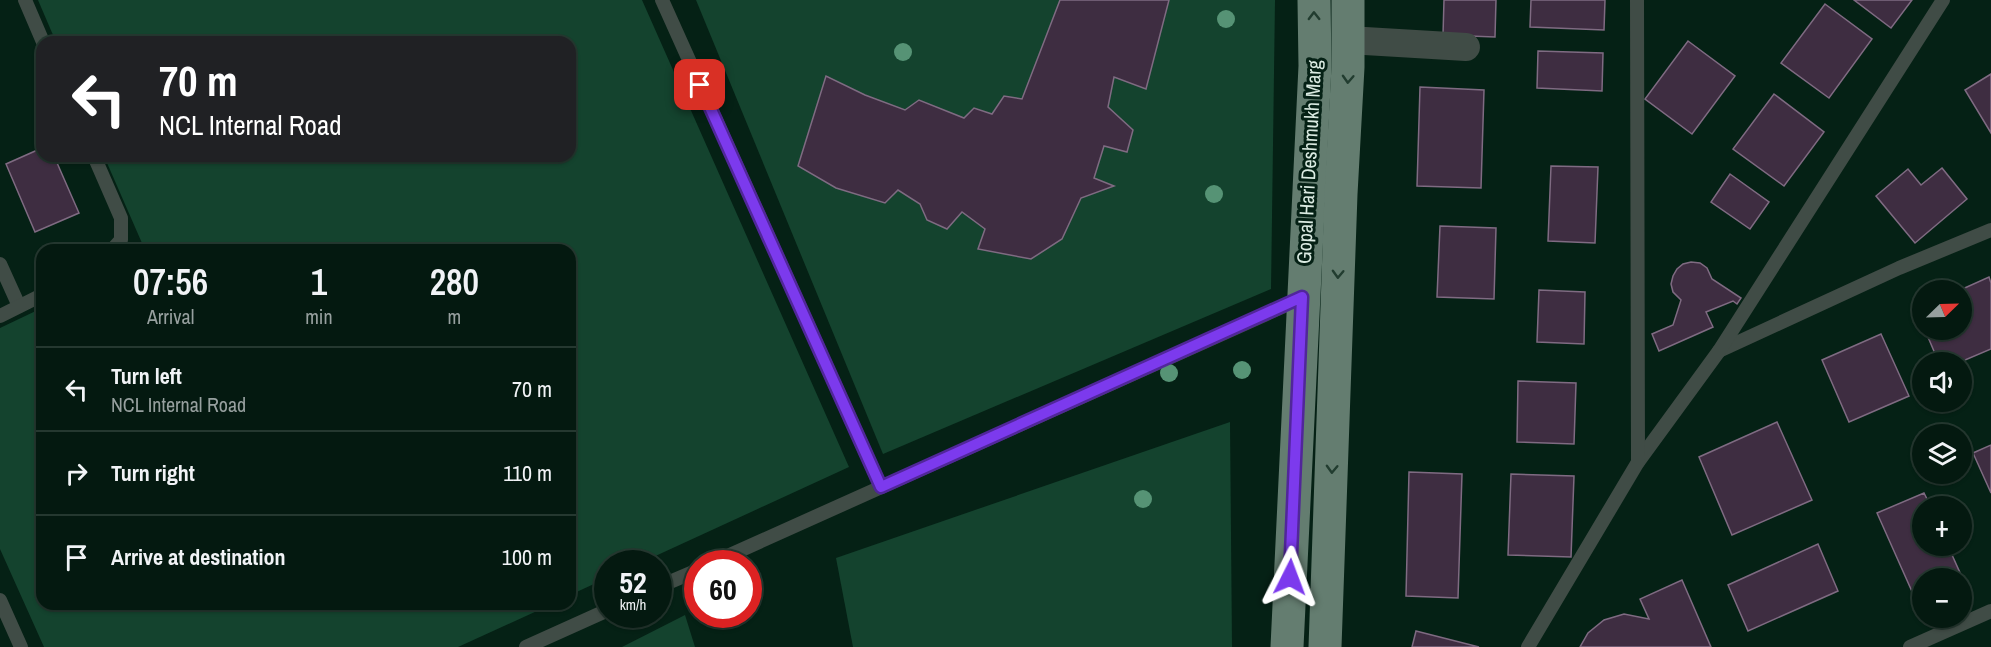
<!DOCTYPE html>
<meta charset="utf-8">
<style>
body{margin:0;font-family:"Archivo Narrow",sans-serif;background:#12261e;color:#f1f3f6;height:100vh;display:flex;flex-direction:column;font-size:22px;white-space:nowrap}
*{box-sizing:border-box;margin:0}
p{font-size:20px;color:#97a09f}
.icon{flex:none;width:33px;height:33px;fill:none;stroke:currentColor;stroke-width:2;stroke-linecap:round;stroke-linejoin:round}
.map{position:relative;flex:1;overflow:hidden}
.sheet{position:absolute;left:36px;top:244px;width:540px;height:366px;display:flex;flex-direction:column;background:#041910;border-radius:18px;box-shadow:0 2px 4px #0004,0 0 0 2px #253830}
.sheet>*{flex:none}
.top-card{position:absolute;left:36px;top:36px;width:540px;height:126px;border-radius:18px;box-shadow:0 2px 4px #0004,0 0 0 2px #253830;background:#202124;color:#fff;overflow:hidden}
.needle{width:39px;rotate:67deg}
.fabs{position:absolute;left:1912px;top:280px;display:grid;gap:12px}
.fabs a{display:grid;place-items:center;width:60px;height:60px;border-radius:50%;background:#041910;box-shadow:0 2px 4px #0004,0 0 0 2px #253830;font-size:30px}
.speed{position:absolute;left:594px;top:550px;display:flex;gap:12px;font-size:30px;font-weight:700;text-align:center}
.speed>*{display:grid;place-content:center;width:78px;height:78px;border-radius:50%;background:#041910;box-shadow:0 2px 4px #0004,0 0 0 2px #253830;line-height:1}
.speed small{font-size:15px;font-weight:400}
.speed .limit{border:9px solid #d22;background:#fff;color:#111}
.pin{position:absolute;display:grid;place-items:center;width:51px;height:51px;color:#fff;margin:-26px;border-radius:12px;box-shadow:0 3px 9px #0006}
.me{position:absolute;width:66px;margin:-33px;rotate:3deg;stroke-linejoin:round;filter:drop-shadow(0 0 4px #0008)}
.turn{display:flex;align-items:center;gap:21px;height:126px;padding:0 24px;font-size:27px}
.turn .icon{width:78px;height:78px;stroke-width:2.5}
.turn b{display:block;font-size:42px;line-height:51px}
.eta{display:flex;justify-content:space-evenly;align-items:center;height:102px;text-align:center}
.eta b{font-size:36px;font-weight:600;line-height:42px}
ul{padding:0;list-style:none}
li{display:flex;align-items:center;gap:18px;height:84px;padding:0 24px;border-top:2px solid #253830}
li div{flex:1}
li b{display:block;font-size:22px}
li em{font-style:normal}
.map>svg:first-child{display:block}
.green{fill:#14432e}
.building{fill:#3e2d41;stroke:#7f6b82;stroke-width:1.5}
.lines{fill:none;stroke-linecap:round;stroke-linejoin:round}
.lane{stroke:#404c46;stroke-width:14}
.street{stroke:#404c46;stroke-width:28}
.primary{stroke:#647d70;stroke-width:33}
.tree{fill:#569375}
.oneway{stroke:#223d30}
.route-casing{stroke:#51269a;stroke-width:15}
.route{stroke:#7c3aed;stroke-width:10}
.labels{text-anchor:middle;stroke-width:6;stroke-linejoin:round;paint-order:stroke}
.street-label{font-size:20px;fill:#dbebe2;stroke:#052115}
</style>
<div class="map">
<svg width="1991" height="647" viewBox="0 0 1991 647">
<rect width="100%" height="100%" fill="#052115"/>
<g class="green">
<polygon points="38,0 642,0 849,467 638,564 608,564 607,578 570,595 570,250 145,250 104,156 570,156 570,42 56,42"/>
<polygon points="696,0 1275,0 1271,289 883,454"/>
<polygon points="42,308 42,604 550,605 458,647 44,647 0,549 0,328"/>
<polygon points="1230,422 1232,647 853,647 836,558"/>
<polygon points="685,615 695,647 622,647"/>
</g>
<g class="building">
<polygon points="1060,0 1169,0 1146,89 1114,77 1108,107 1133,130 1127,152 1104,146 1094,178 1114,186 1081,198 1062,239 1031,259 978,249 985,229 962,212 947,229 927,220 920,204 898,190 885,203 836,188 798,166 826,76 865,95 905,110 919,100 964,118 974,108 992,114 1004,96 1022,99"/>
<polygon points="1444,0 1496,0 1495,37 1443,35"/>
<polygon points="1531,0 1605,0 1604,30 1530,27"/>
<polygon points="1854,0 1912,0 1891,28"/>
<polygon points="1825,4 1872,39 1829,98 1781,63"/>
<polygon points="1688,41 1735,76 1692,134 1645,99"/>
<polygon points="1538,51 1603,53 1602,91 1537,88"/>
<polygon points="1991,74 1991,133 1965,90"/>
<polygon points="1420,87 1484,90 1481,188 1417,186"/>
<polygon points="1774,94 1824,132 1784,186 1733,149"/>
<polygon points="42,148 42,156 54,156 79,213 35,232 6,164"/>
<polygon points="1551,166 1598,167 1595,243 1548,241"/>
<polygon points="1942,168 1967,199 1915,243 1876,196 1908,169 1921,185"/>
<polygon points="1730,174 1769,202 1750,229 1711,202"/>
<polygon points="1440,226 1496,228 1494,299 1437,297"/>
<polygon points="1691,262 1700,263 1707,268 1712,279 1741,298 1737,304 1733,301 1706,312 1713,327 1659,351 1652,334 1673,325 1681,300 1673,292 1671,284 1673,276 1677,269 1683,264"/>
<polygon points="1989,277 1991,283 1991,349 1958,363 1939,363 1925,330 1962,330 1962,291 1958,291"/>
<polygon points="1539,290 1585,292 1584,344 1537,342"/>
<polygon points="1923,307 1923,326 1916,310"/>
<polygon points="1881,334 1909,396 1849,422 1822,360"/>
<polygon points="1518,381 1576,383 1574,444 1517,442"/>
<polygon points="1777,422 1812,500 1732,535 1699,457"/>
<polygon points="1991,445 1991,493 1973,453"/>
<polygon points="1409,472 1462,474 1458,598 1406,596"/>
<polygon points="1511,474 1574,476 1571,557 1508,555"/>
<polygon points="1924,493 1931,507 1923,507 1923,546 1948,546 1961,575 1953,579 1923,579 1923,592 1914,596 1877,513"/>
<polygon points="1818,544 1838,591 1748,631 1728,585"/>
<polygon points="1682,580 1711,647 1580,647 1588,633 1604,620 1624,614 1649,619 1640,599"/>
<polygon points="1416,631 1479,647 1412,647"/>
</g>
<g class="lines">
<g class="lane">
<polyline points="25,0 43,42"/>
<polyline points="662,0 881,487"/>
<polyline points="94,156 121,218 121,240 112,250"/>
<polyline points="0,264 19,306"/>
<polyline points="0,316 42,295"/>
<polyline points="1719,351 1899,268 1991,230"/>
<polyline points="1638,462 1719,351 1943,0"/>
<polyline points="710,564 1302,298"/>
<polyline points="658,587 698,570"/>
<polyline points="0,600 21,647"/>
<polyline points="526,647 608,610"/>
<polyline points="1528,647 1638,462 1637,0"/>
<polyline points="1910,647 1991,611"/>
</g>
<polyline class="street" points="1348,40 1466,47"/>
<g class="primary">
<polyline points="1287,647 1315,66 1314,0"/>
<polyline points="1325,647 1341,194 1348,67 1348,0"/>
</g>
</g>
<g class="tree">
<circle cx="1226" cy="19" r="9"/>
<circle cx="903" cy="52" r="9"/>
<circle cx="1214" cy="194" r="9"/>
<circle cx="1242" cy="370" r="9"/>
<circle cx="1169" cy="373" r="9"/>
<circle cx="1143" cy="499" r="9"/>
</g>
<defs><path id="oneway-chevron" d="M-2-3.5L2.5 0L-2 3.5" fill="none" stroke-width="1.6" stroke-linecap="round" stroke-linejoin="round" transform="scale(1.5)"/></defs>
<g class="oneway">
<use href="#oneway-chevron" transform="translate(1314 16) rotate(-91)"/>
<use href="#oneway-chevron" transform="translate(1348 79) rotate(93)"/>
<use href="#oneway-chevron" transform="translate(1338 274) rotate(92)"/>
<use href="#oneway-chevron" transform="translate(1332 469) rotate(92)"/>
</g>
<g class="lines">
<defs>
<polyline id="route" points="700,85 881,487 1302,297 1290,577"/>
</defs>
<use href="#route" class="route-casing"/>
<use href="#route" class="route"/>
</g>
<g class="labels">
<g class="street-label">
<text transform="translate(1309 162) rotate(-87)" y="7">Gopal Hari Deshmukh Marg</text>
</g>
</g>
</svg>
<div class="fabs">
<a><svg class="needle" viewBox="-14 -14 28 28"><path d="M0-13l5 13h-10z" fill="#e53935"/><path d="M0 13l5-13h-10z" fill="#97a09f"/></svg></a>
<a><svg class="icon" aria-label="sound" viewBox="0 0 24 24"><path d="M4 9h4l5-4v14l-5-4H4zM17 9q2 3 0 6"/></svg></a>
<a><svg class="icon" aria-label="layers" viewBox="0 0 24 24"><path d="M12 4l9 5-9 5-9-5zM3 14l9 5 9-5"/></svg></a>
<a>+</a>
<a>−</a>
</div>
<div class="speed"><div>52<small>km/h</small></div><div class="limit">60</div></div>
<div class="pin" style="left:700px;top:85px;background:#d93025"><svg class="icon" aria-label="arrive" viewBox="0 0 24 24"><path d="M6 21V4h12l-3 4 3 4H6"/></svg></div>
<svg class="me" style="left:1290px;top:577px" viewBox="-20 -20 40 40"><path d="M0-17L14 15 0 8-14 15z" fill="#7c3aed" stroke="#fff" stroke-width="4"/></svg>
<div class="top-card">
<div class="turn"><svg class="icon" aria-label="left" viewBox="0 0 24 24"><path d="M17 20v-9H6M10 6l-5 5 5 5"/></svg><div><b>70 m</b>NCL Internal Road</div></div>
</div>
<section class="sheet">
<div class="eta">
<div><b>07:56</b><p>Arrival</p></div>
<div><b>1</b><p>min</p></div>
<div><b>280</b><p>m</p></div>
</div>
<ul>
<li><svg class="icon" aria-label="left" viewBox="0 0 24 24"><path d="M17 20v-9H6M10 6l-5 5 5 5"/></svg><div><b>Turn left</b><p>NCL Internal Road</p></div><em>70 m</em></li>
<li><svg class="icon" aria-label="right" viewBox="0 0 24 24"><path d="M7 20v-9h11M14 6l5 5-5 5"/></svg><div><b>Turn right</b></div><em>110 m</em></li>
<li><svg class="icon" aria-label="arrive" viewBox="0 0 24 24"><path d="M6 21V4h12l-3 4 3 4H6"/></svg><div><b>Arrive at destination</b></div><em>100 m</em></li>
</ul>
</section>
</div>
